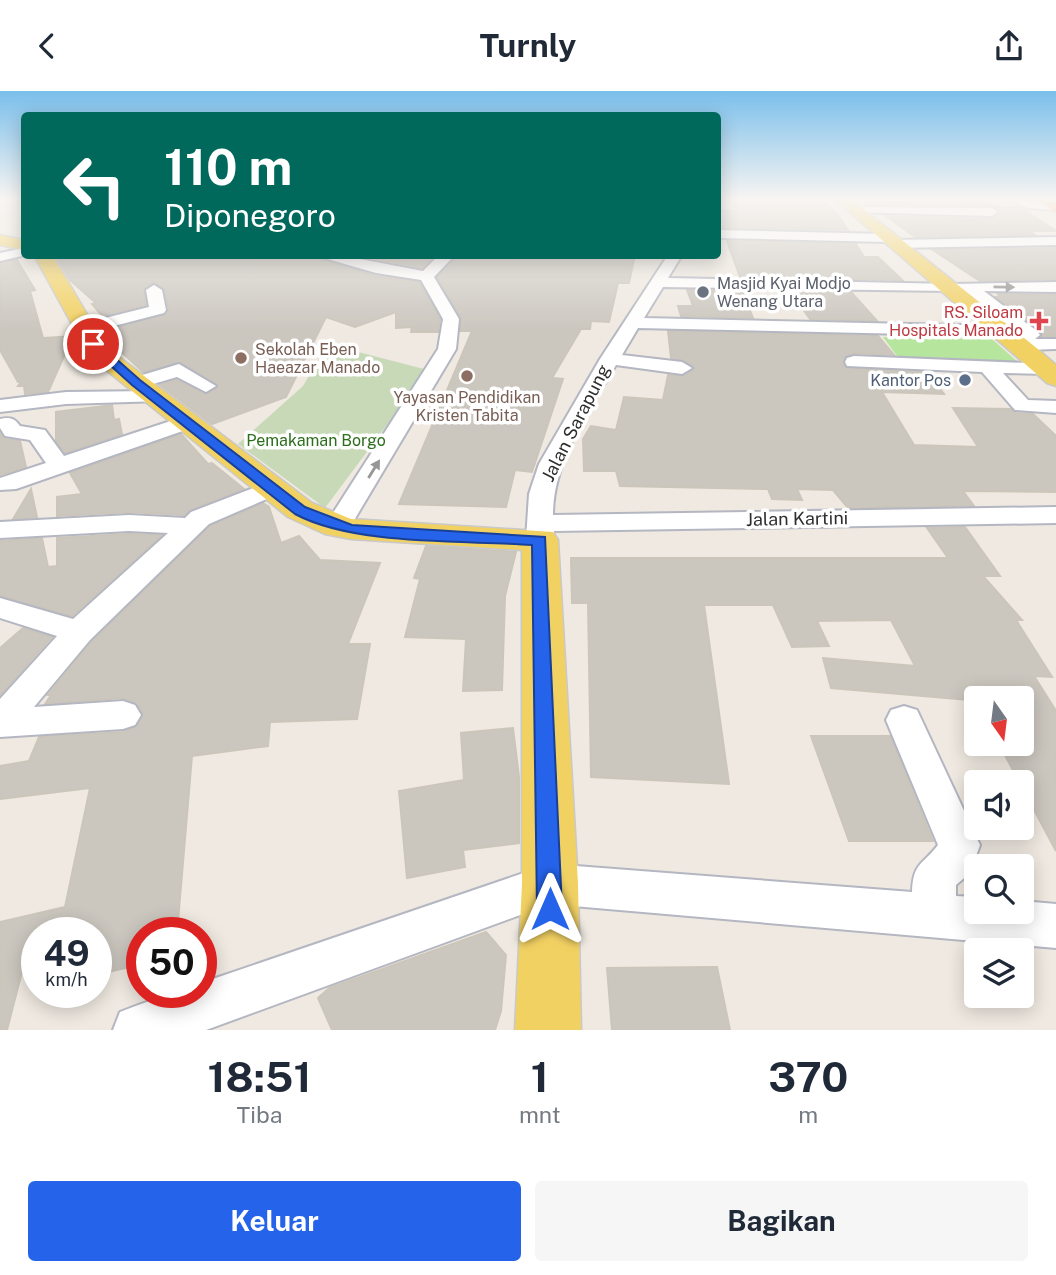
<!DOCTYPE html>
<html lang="id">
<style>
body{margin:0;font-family:"Public Sans",sans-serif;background:#f6f6f7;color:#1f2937;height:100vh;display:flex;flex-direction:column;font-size:26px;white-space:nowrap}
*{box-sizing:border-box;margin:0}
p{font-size:23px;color:#747a83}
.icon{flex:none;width:38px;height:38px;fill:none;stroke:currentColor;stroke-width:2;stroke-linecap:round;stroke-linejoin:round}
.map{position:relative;height:939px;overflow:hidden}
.sheet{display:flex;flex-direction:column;background:#fff;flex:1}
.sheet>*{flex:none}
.guide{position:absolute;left:21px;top:21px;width:700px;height:147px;border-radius:7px;box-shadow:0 4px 18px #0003;background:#00695c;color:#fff;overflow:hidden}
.needle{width:46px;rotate:166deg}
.controls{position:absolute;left:964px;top:595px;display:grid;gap:14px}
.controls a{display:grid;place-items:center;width:70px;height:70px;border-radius:7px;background:#fff;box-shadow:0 4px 18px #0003;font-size:35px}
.speed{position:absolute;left:21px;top:826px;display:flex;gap:14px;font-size:35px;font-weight:700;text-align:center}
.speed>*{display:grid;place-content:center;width:91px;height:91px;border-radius:50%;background:#fff;box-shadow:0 4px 18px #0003;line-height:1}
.speed small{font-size:18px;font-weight:400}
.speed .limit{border:10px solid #d22;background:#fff;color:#111}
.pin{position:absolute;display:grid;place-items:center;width:60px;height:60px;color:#fff;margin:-30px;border:4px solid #fff;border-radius:50%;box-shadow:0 2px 7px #0007}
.me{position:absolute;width:77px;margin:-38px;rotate:0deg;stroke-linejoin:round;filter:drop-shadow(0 0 5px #0008)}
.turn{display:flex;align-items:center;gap:24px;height:147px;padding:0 28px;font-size:32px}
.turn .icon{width:91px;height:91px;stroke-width:2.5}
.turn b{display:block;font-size:49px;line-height:60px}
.eta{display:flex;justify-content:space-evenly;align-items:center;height:119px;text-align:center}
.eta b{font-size:42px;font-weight:700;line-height:49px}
.primary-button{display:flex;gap:14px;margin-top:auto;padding:14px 28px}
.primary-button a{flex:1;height:80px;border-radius:7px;background:#2563eb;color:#fff;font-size:28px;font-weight:700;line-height:80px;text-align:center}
.primary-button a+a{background:#f6f6f7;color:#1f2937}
header{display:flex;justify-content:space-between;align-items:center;height:91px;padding:0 28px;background:#fff;font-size:32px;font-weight:700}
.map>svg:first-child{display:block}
.green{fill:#b6e59e}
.cemetery{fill:#c8d9b8}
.building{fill:#cbc7bf;stroke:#cbc5ba;stroke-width:2}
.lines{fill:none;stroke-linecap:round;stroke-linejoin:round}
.minor-casing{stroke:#b4b7c1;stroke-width:4}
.major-casing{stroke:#c9c9c9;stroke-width:3}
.highway-casing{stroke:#c9c9c9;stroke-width:4}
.minor{fill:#fff;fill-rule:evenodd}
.major{fill:#f2d163;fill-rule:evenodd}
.highway{fill:#ffa35c;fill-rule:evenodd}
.oneway{fill:#969696}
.route{fill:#2563eb;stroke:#184099;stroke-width:2}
.worship-dot{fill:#6b7280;stroke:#fff;stroke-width:2.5}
.health-dot{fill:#e0444e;stroke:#fff;stroke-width:2.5}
.education-dot{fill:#8d6e63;stroke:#fff;stroke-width:2.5}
.service-dot{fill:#5c6f8a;stroke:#fff;stroke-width:2.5}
.labels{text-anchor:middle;stroke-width:7;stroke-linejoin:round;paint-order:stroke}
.far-worship-label{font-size:16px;fill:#5b616d;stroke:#fff;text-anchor:start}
.far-health-label{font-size:16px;fill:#be3a42;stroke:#fff;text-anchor:end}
.far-education-label{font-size:16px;fill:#785e54;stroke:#fff;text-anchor:start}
.far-service-label{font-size:16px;fill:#4e5e75;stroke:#fff;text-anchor:end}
.far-park-label{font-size:16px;fill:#2c6e1b;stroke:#fff}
.street-label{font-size:18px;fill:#2e2e2e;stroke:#fff}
</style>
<header><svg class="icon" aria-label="back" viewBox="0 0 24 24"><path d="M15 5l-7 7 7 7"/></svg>Turnly<svg class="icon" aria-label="share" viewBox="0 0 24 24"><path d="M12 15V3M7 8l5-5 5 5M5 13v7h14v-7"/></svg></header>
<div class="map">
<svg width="1056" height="939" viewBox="0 0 1056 939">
<rect width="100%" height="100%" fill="#efe9e1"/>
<polygon class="green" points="883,246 992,248 1020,273 900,269"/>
<polygon class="cemetery" points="327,253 428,279 325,417 238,353 303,295"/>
<g class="building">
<polygon points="729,109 822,110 838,124 848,139 722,136 718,119 738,120"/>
<polygon points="866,111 988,111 996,116 1019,116 1056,140 1027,140 1036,144 915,146 886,125 992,128 1000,120 992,114 870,113"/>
<polygon points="727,150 856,153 864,166 878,166 902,189 740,186"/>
<polygon points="1056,157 1056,188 980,190 933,159"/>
<polygon points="55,164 312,164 375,185 419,191 440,228 438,241 411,241 412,236 396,237 396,221 355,236 326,226 286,306 212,333 160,294 177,289 205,303 217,297 217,293 180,271 143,281 101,242 118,241 115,237 166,223 169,218 163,197 153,192 144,198 146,214 102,225 92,213 96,212 70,189"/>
<polygon points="356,164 435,164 422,177"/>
<polygon points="457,164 635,164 629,192 618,192 609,231 591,230 590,238 581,238 552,287 563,288 532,381 515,379 506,416 399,413 472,240 460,240 461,227 437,186"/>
<polygon points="17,169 35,199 30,200 43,247 73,245 48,301 25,303 24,295 18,295 21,291 18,291 0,259 0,172"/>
<polygon points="687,199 742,200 753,227 681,225 678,215 693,215"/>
<polygon points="790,200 851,201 877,230 810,228"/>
<polygon points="998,203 1056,204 1056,245 1042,245 1039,238 996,206 1000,205"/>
<polygon points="668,240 878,245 894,264 853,262 845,266 845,276 927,281 944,303 882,301 914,354 978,356 953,317 1011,318 1015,322 1033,323 1056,345 1056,401 963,400 974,415 848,417 833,399 797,398 802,409 772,408 768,398 620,395 616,380 584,380 583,348 591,335 616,339 624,306 663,309 668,284 683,285 694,278 683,269 671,267"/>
<polygon points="112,314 114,329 119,328 122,343 65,362 56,350 56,321"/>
<polygon points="0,342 5,348 20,350 26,376 0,384"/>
<polygon points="181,343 208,373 212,372 244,398 190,419 184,424 129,421 57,425 57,406 82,403 70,382"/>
<polygon points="31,398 37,426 13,428"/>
<polygon points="263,412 269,416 281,452 299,445 320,469 380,472 348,553 370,553 357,628 270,631 268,655 192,665 177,842 142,842 142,873 96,884 96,842 32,842 7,939 0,939 0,831 65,816 90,697 0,708 0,675 29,670 39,646 123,641 137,635 143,623 136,612 123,607 45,613 51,604 48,604 92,551 210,435"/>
<polygon points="965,436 1000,485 983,485 1022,529 1016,529 1052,586 1034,585 1056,620 1056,760 999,653 1022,653 1022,607 969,609 831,597 823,567 915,575 891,529 817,530 829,555 792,556 773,514 704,514 729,693 591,686 588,512 572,512 571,467 948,467 927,437"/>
<polygon points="129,443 162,444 72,525 0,505 0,450 42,447 48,476 57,475 57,447"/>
<polygon points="426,455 516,461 505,505 502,599 463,600 466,548 405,546 420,488 414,487"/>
<polygon points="23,537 52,546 0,604 0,557"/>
<polygon points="513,637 519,686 519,752 463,759 465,776 407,787 399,700 464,689 461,642"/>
<polygon points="811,645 890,645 933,750 849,750"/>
<polygon points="486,841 506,864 501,920 495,939 332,939 318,907 329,897"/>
<polygon points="717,876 730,939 612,939 607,877"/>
</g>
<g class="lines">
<defs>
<g id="minor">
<polygon points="1012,109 1056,113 1056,119 1027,117"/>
<polygon points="855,116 992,117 998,121 992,125 851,121 851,117"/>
<polygon points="718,139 886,143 892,147 886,151 718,147"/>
<polygon points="1056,146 1056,154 894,157 887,153 894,149"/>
<polygon points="24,157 26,164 0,170 0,162"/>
<polygon points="314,164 339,164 423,180 439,164 455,164 434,186 459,228 456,258 350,436 346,442 328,442 324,436 438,258 443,228 421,189 376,182"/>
<path d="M668,164h14l-14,23 285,6 103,-2v10l-72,-1 53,40 3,4 -5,4h21v10l-30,1 -9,-5 5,-4h-12l-9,-5 -363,-8 -16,27 60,7 10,6 -10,6 -66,-9c-27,45 -63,96 -63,150l503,-8v16l-502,8 -4,15h-20l-4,-6 3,-46 10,-30 61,-105zM663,196l286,4 20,3 46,37 -12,-5 -359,-8z"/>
<polygon points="154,194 162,199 166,219 164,222 83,243 74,238 77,234 149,216 146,199"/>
<polygon points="854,265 1052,273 1055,277 1052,281 1045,283 1003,282 1028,309 1056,310 1056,322 1015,319 982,281 847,275 845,271 847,267"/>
<polygon points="179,273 216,295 206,301 177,286 136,298 126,292 129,288"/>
<polygon points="154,300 164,306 161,310 66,313 0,321 0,309 66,301"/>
<path d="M189,324l11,6 -3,5 -181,63 -16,1v-12l46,-15 -16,-23 -25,-4 -5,-8v-9c10,-2 14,-1 20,7l25,4 19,26z"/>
<polygon points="274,389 283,391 286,396 283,401 209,433 90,549 34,616 123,610 135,614 141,624 135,634 123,638 0,646 0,608 57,545 0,527 0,507 73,528 168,442 129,440 0,447 0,431 129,424 185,427 191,421"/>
<path d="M904,615l13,4 63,135 -10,28 -14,12v11l20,1v15h46v-11l34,3v44l-506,-44 -344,126h-93l7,-18c28,-11 52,-20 81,-20v-9l349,-119 362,28c1,-30 11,-27 26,-47l-52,-125 5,-10z"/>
</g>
<g id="major">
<polygon points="836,109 852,109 1039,259 1056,274 1056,295 1047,292"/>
<polygon points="0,144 24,149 24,159 0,154"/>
<polygon points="34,164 52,164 107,257 312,412 351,428 553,441 558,449 578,793 581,939 515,939 522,793 522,459 351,448 325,443 288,426 90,266"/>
</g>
<polygon id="highway" points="1038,109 1056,109 1056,122"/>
</defs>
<use href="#minor" class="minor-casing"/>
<use href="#major" class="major-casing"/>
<use href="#highway" class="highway-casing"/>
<use href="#minor" class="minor"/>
<use href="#major" class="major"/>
<use href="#highway" class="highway"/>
</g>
<defs><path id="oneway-solid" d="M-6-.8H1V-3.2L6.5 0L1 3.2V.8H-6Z" transform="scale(1.75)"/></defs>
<g class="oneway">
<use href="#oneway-solid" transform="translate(1004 196) rotate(1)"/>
<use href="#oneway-solid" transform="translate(374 378) rotate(-58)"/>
</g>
<linearGradient id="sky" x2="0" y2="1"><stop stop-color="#7abfeb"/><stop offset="0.45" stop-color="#f8f5f2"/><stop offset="1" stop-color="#f8f5f2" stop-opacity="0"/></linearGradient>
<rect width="1056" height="240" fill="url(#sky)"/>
<path class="route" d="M90,251h7l43,38 165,127 47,18 193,12 17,372 -4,8 -8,4 -9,-4 -4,-8 -5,-364c-69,-5 -177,1 -237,-31l-163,-129 -42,-38z"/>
<circle class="worship-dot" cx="703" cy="201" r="7"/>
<path class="health-dot" d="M1035.5 219.5h7v7h7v7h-7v7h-7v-7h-7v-7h7z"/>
<g class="education-dot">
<circle cx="241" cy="267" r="7"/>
<circle cx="467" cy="285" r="7"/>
</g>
<circle class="service-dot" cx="965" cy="289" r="7"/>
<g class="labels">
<g class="far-worship-label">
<text x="717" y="198">Masjid Kyai Modjo<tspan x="717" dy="18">Wenang Utara</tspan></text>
</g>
<g class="far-health-label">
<text x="1023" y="227">RS. Siloam<tspan x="1023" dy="18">Hospitals Manado</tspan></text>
</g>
<g class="far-education-label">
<text x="255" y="264">Sekolah Eben<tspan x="255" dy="18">Haeazar Manado</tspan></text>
<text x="467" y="312" text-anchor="middle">Yayasan Pendidikan<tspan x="467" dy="18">Kristen Tabita</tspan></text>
</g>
<g class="far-service-label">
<text x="951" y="295">Kantor Pos</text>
</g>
<g class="far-park-label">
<text x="316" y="355">Pemakaman Borgo</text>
</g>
<g class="street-label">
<text transform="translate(576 332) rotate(-63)" y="6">Jalan Sarapung</text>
<text transform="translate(797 428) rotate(-1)" y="6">Jalan Kartini</text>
</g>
</g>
</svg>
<div class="controls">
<a><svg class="needle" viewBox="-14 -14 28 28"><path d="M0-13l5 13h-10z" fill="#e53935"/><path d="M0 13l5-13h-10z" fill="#747a83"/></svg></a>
<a><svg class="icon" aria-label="sound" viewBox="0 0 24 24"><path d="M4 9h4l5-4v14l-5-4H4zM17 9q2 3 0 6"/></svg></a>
<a><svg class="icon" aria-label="search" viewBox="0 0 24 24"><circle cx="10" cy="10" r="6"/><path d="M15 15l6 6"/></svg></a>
<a><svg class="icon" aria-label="layers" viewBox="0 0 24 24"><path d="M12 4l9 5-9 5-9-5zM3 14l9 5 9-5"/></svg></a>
</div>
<div class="speed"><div>49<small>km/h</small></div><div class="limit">50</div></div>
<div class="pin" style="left:93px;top:253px;background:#d93025"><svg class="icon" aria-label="arrive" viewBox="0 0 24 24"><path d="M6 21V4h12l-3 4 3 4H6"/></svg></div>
<svg class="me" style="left:550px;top:818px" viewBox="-20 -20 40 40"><path d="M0-17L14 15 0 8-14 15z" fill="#2563eb" stroke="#fff" stroke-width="4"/></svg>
<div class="guide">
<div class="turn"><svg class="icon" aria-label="left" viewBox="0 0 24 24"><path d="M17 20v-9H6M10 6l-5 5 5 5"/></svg><div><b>110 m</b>Diponegoro</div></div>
</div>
</div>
<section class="sheet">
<div class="eta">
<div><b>18:51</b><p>Tiba</p></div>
<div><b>1</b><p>mnt</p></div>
<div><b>370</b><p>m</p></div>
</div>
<div class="primary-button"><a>Keluar</a><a>Bagikan</a></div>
</section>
